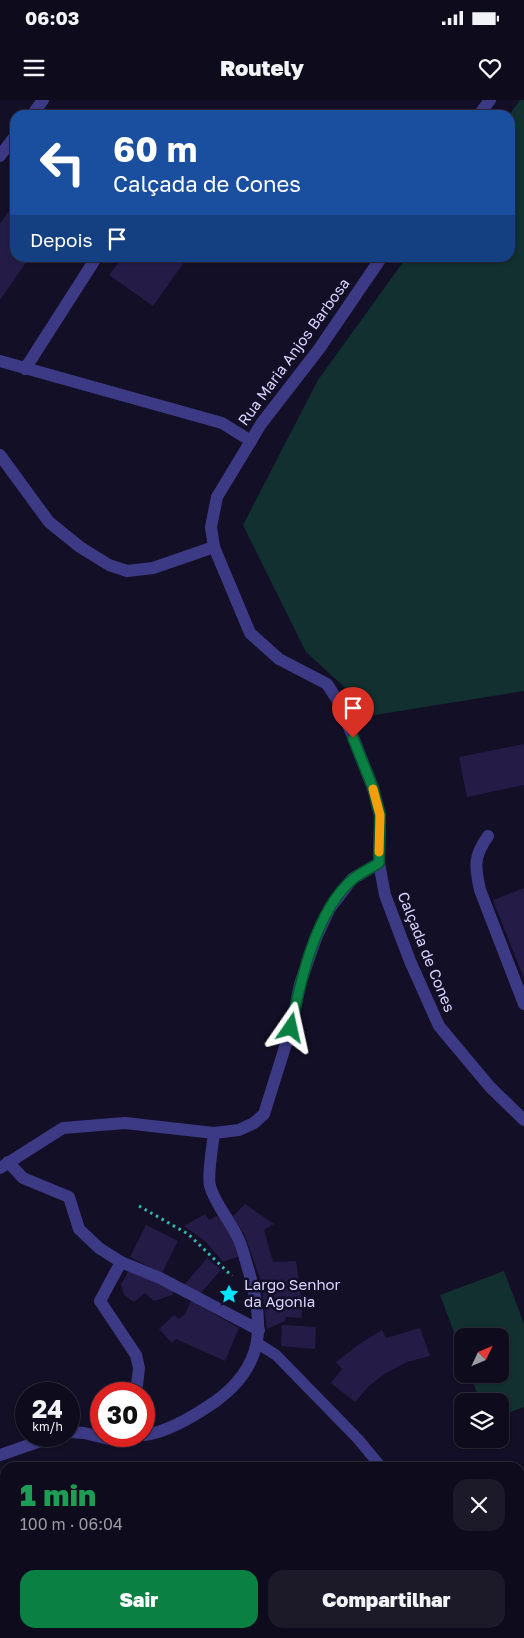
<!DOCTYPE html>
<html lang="pt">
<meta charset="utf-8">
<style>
body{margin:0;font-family:"Golos Text",sans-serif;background:#1c1929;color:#f1f3f6;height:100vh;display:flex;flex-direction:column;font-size:19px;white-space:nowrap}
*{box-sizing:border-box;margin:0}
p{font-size:16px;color:#9b9ba3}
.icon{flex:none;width:28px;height:28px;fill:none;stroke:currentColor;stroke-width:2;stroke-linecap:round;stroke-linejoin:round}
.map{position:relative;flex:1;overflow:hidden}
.sheet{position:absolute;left:0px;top:1362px;width:525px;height:176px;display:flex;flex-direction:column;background:#0e0b1c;border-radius:15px 15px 0 0;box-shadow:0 1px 4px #0004,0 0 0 1px #2e2b3b}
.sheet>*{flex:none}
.hud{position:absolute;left:10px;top:10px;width:505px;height:152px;border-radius:15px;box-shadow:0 1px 4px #0004,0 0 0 1px #2e2b3b;background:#1a4fa0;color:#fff;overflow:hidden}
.needle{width:32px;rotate:46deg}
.controls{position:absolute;left:454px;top:1228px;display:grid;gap:10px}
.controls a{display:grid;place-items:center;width:55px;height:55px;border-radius:10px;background:#0e0b1c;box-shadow:0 1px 4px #0004,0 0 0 1px #2e2b3b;font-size:25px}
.speed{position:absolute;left:15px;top:1282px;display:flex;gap:10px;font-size:25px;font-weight:700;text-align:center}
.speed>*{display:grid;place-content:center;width:65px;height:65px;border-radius:50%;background:#0e0b1c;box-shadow:0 1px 4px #0004,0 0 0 1px #2e2b3b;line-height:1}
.speed small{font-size:12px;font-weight:400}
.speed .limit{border:8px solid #d22;background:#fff;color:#111}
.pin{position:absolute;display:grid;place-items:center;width:42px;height:42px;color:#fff;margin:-51px -21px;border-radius:50% 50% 50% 0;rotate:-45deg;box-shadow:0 0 5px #0007}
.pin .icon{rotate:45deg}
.me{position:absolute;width:55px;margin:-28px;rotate:11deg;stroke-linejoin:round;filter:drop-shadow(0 0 4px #0008)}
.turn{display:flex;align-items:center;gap:18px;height:105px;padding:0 20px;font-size:22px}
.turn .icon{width:65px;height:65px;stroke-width:2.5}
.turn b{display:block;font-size:35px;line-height:42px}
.then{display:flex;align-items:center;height:48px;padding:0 20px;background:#0003;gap:10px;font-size:19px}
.round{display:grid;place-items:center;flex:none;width:52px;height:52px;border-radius:15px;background:#1c1929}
.headline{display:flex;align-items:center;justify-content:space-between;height:85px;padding:0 20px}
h1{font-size:30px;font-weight:800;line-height:38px;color:#1e9e55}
.primary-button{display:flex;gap:10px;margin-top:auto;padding:10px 20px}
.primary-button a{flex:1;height:58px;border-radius:15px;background:#0b8043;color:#fff;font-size:20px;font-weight:800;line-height:58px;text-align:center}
.primary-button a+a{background:#1c1929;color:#f1f3f6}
.status{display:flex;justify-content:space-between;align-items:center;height:35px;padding:0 25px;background:#0e0b1c;direction:ltr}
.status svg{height:14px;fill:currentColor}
header{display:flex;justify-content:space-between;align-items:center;height:65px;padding:0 20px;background:#0e0b1c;font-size:22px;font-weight:800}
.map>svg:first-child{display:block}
.green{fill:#12302f}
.building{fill:#241b47}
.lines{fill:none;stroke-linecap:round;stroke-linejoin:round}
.path{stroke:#2fb8b0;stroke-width:3;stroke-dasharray:2.5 4;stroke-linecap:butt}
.service{stroke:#3d3a85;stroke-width:11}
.minor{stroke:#3d3a85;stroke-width:12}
.route-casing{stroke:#07532c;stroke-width:12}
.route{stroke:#0b8043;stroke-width:9}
.slow{stroke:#f59e0b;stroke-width:9}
.labels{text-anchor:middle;stroke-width:5;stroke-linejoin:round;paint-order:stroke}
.street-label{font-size:15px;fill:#d9d4ff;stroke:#130f26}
.poi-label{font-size:15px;fill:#d9d4ff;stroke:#130f26;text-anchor:start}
</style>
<div class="status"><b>06:03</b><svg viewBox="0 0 49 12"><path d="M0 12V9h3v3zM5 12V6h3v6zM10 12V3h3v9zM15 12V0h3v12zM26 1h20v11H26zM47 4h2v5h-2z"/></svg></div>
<header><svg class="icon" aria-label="menu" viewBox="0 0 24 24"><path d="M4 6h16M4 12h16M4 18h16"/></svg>Routely<svg class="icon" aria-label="heart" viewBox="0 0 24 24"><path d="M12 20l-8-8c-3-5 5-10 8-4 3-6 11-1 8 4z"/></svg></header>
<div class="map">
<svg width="524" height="1538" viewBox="0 0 524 1538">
<rect width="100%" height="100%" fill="#130f26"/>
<g class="green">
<polygon points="520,0 524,0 524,591 375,615 306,552 243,425 318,280 406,158 510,158 509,15"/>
<polygon points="504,1171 524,1224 524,1307 500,1316 500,1301 480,1301 470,1274 500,1274 500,1236 462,1236 462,1254 440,1195"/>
</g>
<g class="building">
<polygon points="15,102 15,158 29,158 0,200 0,124"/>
<polygon points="122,158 187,158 153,206 109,175"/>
<polygon points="524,644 524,685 467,697 459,657"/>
<polygon points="524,788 524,879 493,800"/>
<polygon points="245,1104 274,1124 264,1130 273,1162 296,1161 301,1196 302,1218 286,1217 285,1221 267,1229 261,1181 245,1136 233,1116"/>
<polygon points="205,1114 209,1120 217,1116 226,1125 240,1156 223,1162 206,1142 184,1126"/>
<polygon points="146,1125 178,1141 162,1173 130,1157"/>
<polygon points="207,1158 221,1170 200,1194 184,1185"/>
<polygon points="129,1170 174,1190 172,1195 154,1201 145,1193 134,1202 124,1195 121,1184"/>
<polygon points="191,1201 239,1228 225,1261 176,1239 172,1243 159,1229 174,1215 179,1219 185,1214"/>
<polygon points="282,1225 316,1227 315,1249 281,1246"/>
<polygon points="420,1228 430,1256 407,1262 386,1273 369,1286 355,1302 331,1283 342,1269 336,1262 358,1245 382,1230 386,1238"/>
</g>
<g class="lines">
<polyline class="path" points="139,1106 188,1134 232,1176"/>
<polyline class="service" points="257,1243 276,1255 358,1339 382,1368"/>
<g class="minor">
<polyline points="32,15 43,0"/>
<polyline points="479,15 490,0"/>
<polyline points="0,56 15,36"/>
<polyline points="381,158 319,249 261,324 217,397 211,427 214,447 250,533 279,559 327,584 340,604 373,688 380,715 379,763 385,795 410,861 439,926 490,987 524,1020"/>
<polyline points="0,261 222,323 251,341"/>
<polyline points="25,269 96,158"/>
<polyline points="0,355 49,422 80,447 109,465 127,471 153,468 214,447"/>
<path d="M488,736c-15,21 -13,31 -8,54l44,114"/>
<polyline points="8,1062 23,1078 69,1097 79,1129 99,1148 121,1162 160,1178 259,1230"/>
<polyline points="0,1068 63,1028 125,1023 214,1033 239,1030 254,1023 264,1014 291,928 300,884 316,838 330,808 352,779 379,763"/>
<polyline points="121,1162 100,1201 136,1255 139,1268 136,1294"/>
<polyline points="69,1332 84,1333 109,1339 129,1336"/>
<path d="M144,1335c25,-3 52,-20 72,-34 48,-35 49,-75 33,-129 -4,-12 -6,-25 -12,-36 -8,-17 -22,-32 -27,-50 -3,-10 3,-42 4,-53"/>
<polyline points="0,1355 55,1336"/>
<polyline points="520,1429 524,1427"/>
<polyline points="520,1475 524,1486"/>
</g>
</g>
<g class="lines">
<defs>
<path id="route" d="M291,928c9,-46 25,-118 62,-149 7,-6 18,-11 26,-16l1,-48 -7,-27 -20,-50"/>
</defs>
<use href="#route" class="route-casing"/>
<use href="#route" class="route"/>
<polyline class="slow" points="373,689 380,715 379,752"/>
</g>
<defs>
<symbol id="sight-bare" viewBox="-9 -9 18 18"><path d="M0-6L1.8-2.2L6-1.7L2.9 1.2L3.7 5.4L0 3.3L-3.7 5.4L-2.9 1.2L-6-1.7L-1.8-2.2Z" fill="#00e5ff" stroke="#130f26" stroke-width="2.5" paint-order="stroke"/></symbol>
</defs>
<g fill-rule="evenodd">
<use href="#sight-bare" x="215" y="1180" width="28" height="28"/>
</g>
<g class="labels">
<g class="street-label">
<text transform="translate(294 252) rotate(-54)" y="5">Rua Maria Anjos Barbosa</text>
<text transform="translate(426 852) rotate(68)" y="5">Calçada de Cones</text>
</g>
<g class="poi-label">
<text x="244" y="1190">Largo Senhor<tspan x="244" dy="17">da Agonia</tspan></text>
</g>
</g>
</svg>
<div class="controls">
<a><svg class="needle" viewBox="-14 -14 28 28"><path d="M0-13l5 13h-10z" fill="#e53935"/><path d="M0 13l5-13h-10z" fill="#9b9ba3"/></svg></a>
<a><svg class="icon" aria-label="layers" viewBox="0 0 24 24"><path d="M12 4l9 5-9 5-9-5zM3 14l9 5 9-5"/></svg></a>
</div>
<div class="speed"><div>24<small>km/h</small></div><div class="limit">30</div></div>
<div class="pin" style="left:353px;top:638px;background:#d93025"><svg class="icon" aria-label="arrive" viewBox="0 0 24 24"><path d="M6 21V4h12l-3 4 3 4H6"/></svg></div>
<svg class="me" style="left:291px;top:928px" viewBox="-20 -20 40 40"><path d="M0-17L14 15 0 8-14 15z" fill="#0b8043" stroke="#fff" stroke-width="4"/></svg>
<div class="hud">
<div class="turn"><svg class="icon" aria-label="left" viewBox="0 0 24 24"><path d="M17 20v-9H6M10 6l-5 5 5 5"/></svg><div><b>60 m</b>Calçada de Cones</div></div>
<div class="then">Depois<svg class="icon" aria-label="arrive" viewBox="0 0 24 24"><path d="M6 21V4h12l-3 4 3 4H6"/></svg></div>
</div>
<section class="sheet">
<div class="headline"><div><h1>1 min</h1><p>100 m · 06:04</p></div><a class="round"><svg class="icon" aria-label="close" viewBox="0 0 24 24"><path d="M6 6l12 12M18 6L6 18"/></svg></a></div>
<div class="primary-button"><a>Sair</a><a>Compartilhar</a></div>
</section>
</div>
